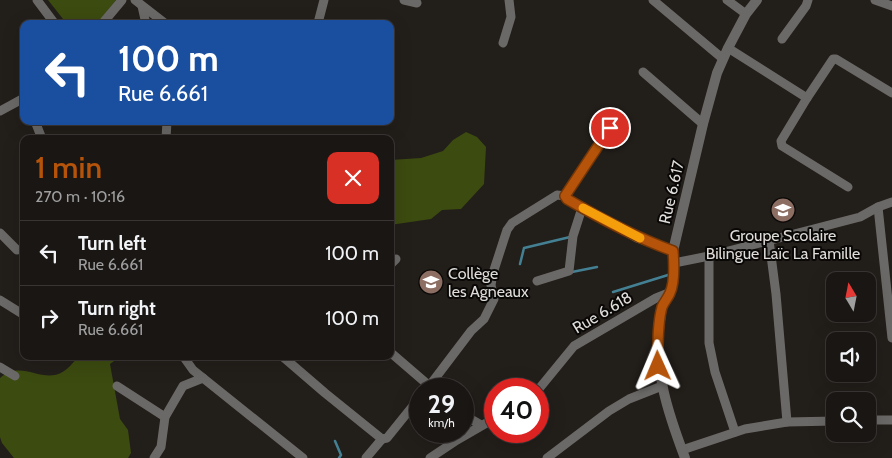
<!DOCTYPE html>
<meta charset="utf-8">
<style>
body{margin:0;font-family:Cabin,sans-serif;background:#272322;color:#f1f3f6;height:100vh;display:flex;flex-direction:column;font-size:19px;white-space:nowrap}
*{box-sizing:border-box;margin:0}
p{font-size:16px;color:#9f9fa0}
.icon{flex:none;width:28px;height:28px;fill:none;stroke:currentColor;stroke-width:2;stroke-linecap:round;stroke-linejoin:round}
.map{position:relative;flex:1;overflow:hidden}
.drawer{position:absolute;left:20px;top:135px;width:374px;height:225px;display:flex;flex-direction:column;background:#1a1614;border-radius:10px;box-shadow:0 5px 20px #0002,0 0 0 1px #383534}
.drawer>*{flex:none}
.banner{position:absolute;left:20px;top:20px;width:374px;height:105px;border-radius:10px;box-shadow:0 5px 20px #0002,0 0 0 1px #383534;background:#1a4fa0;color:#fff;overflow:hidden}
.needle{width:32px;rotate:350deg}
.fabs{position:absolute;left:826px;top:272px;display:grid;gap:10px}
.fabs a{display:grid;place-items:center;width:50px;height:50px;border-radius:10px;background:#1a1614;box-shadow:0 5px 20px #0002,0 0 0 1px #383534;font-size:25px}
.speed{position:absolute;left:409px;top:378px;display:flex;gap:10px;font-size:25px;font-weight:700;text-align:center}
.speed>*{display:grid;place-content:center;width:65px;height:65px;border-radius:50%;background:#1a1614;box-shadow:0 5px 20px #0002,0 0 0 1px #383534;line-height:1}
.speed small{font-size:12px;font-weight:400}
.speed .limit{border:8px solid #d22;background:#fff;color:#111}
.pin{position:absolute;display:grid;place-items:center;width:42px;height:42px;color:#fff;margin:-21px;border:2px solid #fff;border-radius:50%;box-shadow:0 1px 5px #0007}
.me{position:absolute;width:55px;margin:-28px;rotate:359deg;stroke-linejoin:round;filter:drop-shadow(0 0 4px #0008)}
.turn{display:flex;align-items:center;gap:18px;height:105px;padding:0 15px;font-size:22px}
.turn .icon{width:65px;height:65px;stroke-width:2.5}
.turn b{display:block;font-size:35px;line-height:42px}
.round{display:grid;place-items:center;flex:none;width:52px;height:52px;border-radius:10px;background:#272322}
.head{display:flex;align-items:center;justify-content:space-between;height:85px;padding:0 15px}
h1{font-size:30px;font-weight:600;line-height:38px;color:#b45309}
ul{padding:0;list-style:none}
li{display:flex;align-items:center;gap:15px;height:65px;padding:0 15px;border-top:1px solid #383534}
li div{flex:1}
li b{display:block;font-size:19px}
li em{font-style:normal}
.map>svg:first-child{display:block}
.forest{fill:#3c4b10}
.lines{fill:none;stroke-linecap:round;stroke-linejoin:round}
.stream{stroke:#448093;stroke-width:2.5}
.minor{stroke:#6b6967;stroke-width:9}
.tertiary{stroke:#6b6967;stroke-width:10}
.route-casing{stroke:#753606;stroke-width:12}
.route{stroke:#b45309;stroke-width:9}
.slow{stroke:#f59e0b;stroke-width:9}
.labels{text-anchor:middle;stroke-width:4;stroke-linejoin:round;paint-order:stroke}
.street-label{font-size:16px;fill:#dfdcd9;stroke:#0a0807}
.poi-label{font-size:16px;fill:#dfdcd9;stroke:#0a0807}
</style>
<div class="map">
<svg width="892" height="458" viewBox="0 0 892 458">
<rect width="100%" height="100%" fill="#221e1a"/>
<g class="forest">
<polygon points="48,0 116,0 97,24 67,24"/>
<polygon points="466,132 477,137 486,147 484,184 461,209 442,210 431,219 390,225 390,160 421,158 443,151 453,140"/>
<path d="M78,356h43l-11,8 10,55 8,11 3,23 -3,5h-114l-12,-15 -2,-6v-59c27,-24 50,21 78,-22z"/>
</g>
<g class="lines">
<g class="stream">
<polyline points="520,264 524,248 570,237"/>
<polyline points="572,272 597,267"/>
<polyline points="613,292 668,275"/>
<polyline points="335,441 341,455 339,458"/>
</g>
<g class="minor">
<polyline points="37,0 55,24"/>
<polyline points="135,0 166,24"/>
<polyline points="404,0 417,3"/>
<polyline points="653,0 722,58"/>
<polyline points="727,0 746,14"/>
<polyline points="875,0 892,6"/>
<polyline points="142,6 146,24"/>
<polyline points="318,23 324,0"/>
<polyline points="102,24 122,0"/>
<polyline points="782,39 806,6 808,0"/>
<polyline points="503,43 511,17 509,0"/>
<polyline points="728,48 807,98"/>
<polyline points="643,72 703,124"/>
<polyline points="0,111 24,98"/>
<polyline points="35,121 42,139"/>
<polyline points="610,128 566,193 567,199 637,238 673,251"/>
<polyline points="166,139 167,121"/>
<polyline points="848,187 782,146 781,141 807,98 833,59 836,59 892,93"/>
<polyline points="878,207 892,338"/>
<polyline points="0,233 17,250"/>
<polyline points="769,240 776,294 787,422"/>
<polyline points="709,256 709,343 715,372 735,432"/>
<polyline points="674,263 709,256 860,217 878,207 892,202"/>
<polyline points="390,265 396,259"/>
<polyline points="537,281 569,271 573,236 582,208"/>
<polyline points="0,300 24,315"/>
<polyline points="390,352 433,389"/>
<polyline points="282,356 325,393 382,439 387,438 420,397"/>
<polyline points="0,367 15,376"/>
<polyline points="203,378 303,458"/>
<polyline points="117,386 165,417"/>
<polyline points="427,389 471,331 484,319 494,299 491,285 493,273 507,230 512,223 557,195 565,196"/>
<polyline points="538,390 574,346 656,298 671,292"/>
<polyline points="462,414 481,425"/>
<polyline points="868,420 892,420"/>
<polyline points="682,450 745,429 787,422 835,421"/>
<polyline points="154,458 161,447 165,417 183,386 203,378 193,370 183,356"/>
<polyline points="366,458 382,439"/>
<polyline points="430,458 457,440 495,418"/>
<polyline points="547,458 609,411 629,399 662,386"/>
</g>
<path class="tertiary" d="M685,458c-17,-45 -32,-89 -25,-137 1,-5 1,-11 3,-15 2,-5 6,-9 7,-14 5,-12 4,-29 3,-41l30,-127 14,-51 11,-25 18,-34 11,-14"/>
</g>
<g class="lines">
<defs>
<path id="route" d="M610,128l-45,68 2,3c34,20 68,38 106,52 1,12 2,31 -3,42 -2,5 -6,9 -8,14 -5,18 -4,40 -4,59"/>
</defs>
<use href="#route" class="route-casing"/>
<use href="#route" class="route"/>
<polyline class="slow" points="583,208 640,238"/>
</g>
<defs>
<symbol id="school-disc" viewBox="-11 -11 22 22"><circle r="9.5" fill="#8d6e63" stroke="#0a0807"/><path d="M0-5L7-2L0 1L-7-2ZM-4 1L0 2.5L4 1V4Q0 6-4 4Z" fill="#fff"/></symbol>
</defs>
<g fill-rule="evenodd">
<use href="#school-disc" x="769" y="196" width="28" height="28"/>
<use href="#school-disc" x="417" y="268" width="28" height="28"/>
</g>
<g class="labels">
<g class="street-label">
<text transform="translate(671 192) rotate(-77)" y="6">Rue 6.617</text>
<text transform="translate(602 312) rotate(-31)" y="6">Rue 6.618</text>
</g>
<g class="poi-label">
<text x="783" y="241">Groupe Scolaire<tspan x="783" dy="18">Bilingue Laïc La Famille</tspan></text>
<text x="448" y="279" text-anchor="start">Collège<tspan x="448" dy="18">les Agneaux</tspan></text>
</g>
</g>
</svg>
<div class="fabs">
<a><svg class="needle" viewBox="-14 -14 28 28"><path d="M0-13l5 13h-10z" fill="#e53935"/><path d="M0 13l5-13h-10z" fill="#9f9fa0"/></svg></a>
<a><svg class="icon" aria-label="sound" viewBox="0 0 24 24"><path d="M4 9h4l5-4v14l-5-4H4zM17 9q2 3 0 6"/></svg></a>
<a><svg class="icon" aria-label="search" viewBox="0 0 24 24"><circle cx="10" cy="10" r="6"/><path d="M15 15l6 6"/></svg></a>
</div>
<div class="speed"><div>29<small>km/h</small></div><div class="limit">40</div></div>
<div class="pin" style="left:610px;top:128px;background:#d93025"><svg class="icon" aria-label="arrive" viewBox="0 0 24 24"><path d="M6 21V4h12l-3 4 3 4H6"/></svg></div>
<svg class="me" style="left:658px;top:366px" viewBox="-20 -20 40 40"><path d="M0-17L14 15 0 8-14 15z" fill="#b45309" stroke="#fff" stroke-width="4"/></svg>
<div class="banner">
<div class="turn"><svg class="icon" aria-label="left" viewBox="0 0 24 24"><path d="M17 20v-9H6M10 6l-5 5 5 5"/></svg><div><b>100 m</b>Rue 6.661</div></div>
</div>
<section class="drawer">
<div class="head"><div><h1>1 min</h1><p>270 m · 10:16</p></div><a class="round" style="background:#d93025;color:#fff"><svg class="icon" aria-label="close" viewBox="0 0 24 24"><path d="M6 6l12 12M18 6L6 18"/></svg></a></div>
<ul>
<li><svg class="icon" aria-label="left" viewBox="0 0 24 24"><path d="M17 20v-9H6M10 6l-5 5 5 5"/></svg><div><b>Turn left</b><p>Rue 6.661</p></div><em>100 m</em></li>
<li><svg class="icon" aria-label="right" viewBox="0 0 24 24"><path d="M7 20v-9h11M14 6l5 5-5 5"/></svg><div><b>Turn right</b><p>Rue 6.661</p></div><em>100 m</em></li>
</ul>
</section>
</div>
